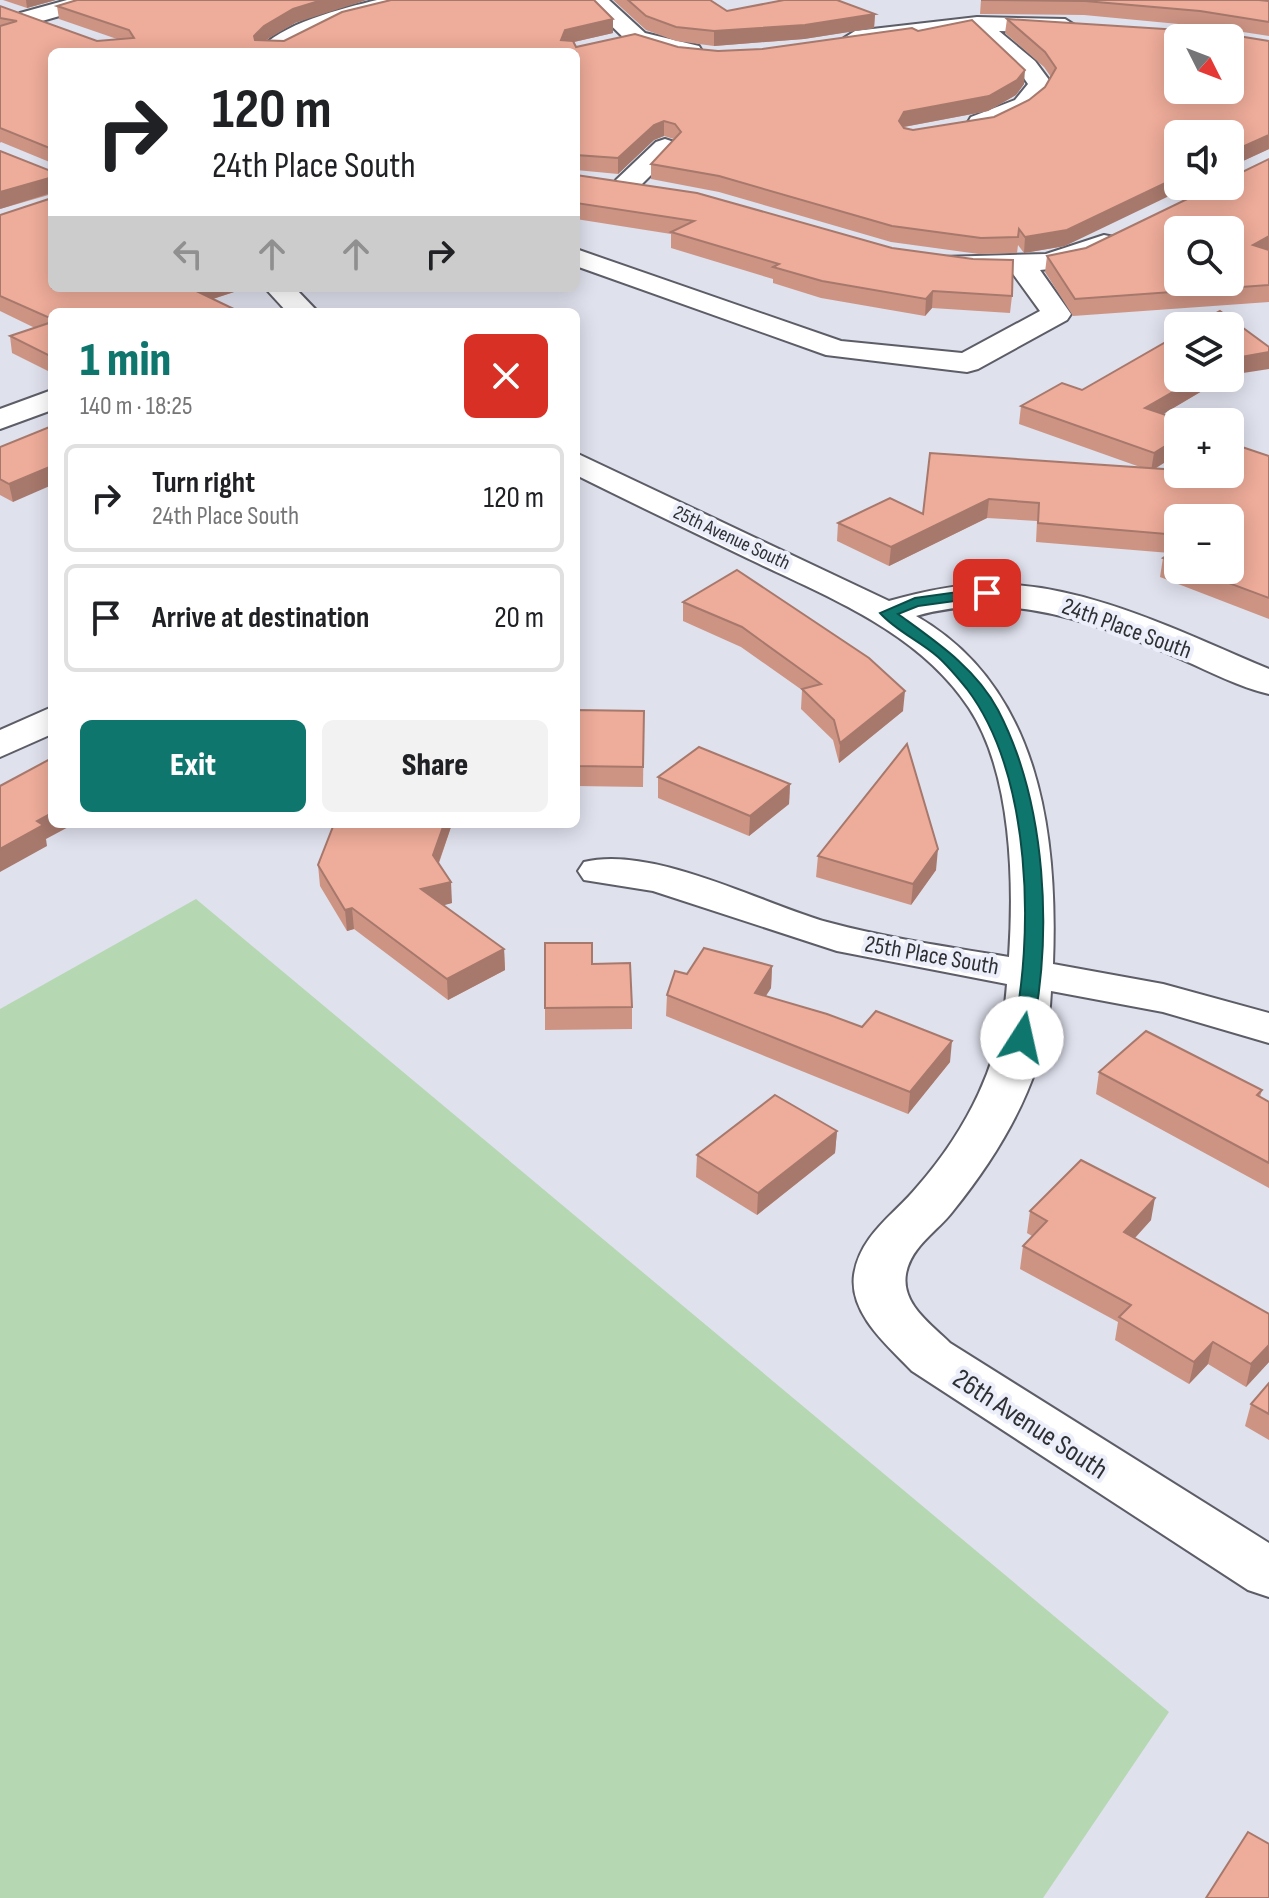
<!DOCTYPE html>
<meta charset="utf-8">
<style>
body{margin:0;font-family:"Sofia Sans Condensed",sans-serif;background:#f2f2f2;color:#202124;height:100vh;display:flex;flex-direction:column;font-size:30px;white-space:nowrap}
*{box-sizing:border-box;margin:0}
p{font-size:26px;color:#757577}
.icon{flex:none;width:44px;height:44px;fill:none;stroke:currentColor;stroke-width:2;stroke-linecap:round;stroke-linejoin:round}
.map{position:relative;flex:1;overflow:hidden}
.sheet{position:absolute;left:48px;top:308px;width:532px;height:520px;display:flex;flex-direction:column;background:#fff;border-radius:12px;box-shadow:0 4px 20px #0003}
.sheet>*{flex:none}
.guide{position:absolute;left:48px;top:48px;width:532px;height:244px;border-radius:12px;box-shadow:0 4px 20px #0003;background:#fff;color:#202124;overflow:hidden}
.needle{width:52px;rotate:132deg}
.fabs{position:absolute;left:1164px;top:24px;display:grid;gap:16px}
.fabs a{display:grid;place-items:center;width:80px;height:80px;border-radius:12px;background:#fff;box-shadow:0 4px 20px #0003;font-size:40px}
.pin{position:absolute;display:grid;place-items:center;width:68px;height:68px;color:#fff;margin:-34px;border-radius:16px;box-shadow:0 4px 12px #0006}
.me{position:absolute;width:88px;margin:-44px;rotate:10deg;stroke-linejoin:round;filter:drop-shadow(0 0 6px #0008)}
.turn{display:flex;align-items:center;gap:28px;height:168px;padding:0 32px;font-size:36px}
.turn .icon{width:104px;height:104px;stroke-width:2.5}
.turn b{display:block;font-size:56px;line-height:68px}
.lanes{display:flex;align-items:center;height:76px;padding:0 32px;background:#0003;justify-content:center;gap:40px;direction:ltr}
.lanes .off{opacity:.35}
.round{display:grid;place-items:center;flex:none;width:84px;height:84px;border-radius:12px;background:#f2f2f2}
.head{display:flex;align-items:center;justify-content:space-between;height:136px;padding:0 32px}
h1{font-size:48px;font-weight:800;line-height:60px;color:#0f766e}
.primary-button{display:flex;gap:16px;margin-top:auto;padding:16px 32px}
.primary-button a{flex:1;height:92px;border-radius:12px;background:#0f766e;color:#fff;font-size:32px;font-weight:800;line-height:92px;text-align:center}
.primary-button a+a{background:#f2f2f2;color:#202124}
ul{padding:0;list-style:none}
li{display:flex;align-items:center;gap:24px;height:108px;margin:0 16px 12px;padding:0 16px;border:4px solid #e0e0e0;border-radius:12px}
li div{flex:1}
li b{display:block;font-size:30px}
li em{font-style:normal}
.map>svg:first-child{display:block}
.green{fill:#b5d7b2}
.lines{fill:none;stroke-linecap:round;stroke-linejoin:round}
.minor-casing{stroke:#5c5d67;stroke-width:4}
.minor{fill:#fff;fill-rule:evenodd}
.wall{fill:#cd9484;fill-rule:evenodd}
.shaded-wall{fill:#a7786c}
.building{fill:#eeac9a;stroke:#a7786c;stroke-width:2;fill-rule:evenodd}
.route{fill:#0f766e;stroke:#0a4d48;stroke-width:2}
.labels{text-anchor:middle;stroke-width:8;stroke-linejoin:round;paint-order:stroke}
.far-street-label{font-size:20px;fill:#2f3034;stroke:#eceefa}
.street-label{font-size:24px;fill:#2f3034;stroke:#eceefa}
.near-street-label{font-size:28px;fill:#2f3034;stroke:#eceefa}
</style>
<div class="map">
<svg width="1269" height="1898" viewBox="0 0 1269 1898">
<rect width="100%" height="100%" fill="#dfe1ed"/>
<polygon class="green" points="196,899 1169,1712 1043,1898 0,1898 0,1009"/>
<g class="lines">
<defs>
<g id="minor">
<polygon points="67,0 101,0 98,5 28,25 17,18 20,13"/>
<path d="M377,0h41l-3,5 -73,18 -58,29h-26c20,-28 86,-44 119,-52z"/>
<polygon points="585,0 609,0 645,33 699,46 702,51 699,56 691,58 629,43"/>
<path d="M977,17l88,2 11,7 -11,7 -66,-2 36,30 17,23c-13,29 -43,38 -72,45l-9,-2 -3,-5 3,-5 44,-17 13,-16 -9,-13 -47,-40 -117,14 -11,-7 11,-7z"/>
<polygon points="665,139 674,142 678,147 674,152 634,192 616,192 612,186 616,180 656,142"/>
<polygon points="1104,235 1114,237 1118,243 1114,249 1059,268 1040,270 1071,314 1067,320 978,369 967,372 826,355 576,266 576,249 841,341 962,353 1040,311 1011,271 942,269 938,263 942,257 1046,254"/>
<polygon points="265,288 295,288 318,312 287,312"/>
<polygon points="52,390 52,410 0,429 0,409"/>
<path d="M576,453l313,148c32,-9 63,-16 96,-17 99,-2 195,48 284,85v25c-30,-7 -58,-22 -86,-34 -85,-37 -174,-71 -267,-44 124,71 142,218 137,348l110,20 106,29v30l-106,-31 -112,-21c-3,82 -48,158 -98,220 -16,21 -42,35 -47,63 -5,30 25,50 44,69l319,200v54l-21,-7 -336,-219c-24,-25 -63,-57 -58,-96 6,-40 40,-60 63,-88 50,-57 85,-126 90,-203l-170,-33 -184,-60 -69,-11 -6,-9 6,-9c68,-17 177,41 243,60 59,16 121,25 182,35 5,-75 3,-184 -40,-249 -50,-76 -139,-110 -218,-148 -58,-28 -117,-56 -175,-85z"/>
<polygon points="52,707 52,734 0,757 0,730"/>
</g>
</defs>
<use href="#minor" class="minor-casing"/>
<use href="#minor" class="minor"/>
</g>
<g class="wall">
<polygon points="3,0 56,0 27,8"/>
<polygon points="613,0 710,0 727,11 875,14 874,28 804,39 714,46 676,41 646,30"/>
<polygon points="981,0 1269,1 1269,36 1230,30 1232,35 1269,41 1269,149 1230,167 1230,134 1065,246 1024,253 1018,245 1017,253 979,254 891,242 719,192 651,179 651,164 674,139 664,136 654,140 618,174 576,170 576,52 52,163 1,142 0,143 0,6 97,41 117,39 59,19 57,6 295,23 265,40 284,41 613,19 613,33 574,42 576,47 678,47 1024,84 1016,95 988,111 904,127 913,130 994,117 1029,100 1045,87 1051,77 1044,67 1005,33 1007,19 1180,30 1210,27 1084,15 980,14"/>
<polygon points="1269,159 1269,302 1073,316 1045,272 1047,256 1086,248"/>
<polygon points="52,168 52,194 0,209 48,170"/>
<polygon points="576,175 1012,296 1010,313 932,308 925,316 821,298 773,283 773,279 671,248 671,234 576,219"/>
<polygon points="0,215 234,292 213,299 52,312 52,373 12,353 10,336 35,328 0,311"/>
<path d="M1224,378l-61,36 15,8v32l-22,14 74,6 39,-18v163l-109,-42 3,-19 7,-5 -134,-11 1,-21 -50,-3 -98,48 -52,-25 1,-18 85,-9 217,-47 -121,-43 2,-18 61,-16zM1178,518l52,52h-52z"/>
<polygon points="52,426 13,502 0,495 0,447"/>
<polygon points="683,602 869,658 903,711 839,763 833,740 801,709 802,690 741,647 683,621"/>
<polygon points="576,710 644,711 643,787 576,786"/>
<polygon points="658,777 790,784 789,804 749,836 658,798"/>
<polygon points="452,824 439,863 452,903 443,905 504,949 505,970 448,1000 354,929 347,931 320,886 318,865"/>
<polygon points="818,856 936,870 911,905 816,877"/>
<polygon points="592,964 632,1007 632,1029 545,1030 545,1008"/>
<polygon points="772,966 771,988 765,996 950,1062 908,1114 666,1016 667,995 687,974"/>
<polygon points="1099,1072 1262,1090 1260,1097 1269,1102 1269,1188 1096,1094"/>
<polygon points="837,1131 835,1153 757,1215 696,1177 697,1155"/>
<polygon points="1030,1211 1151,1220 1135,1238 1269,1314 1269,1362 1246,1387 1208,1364 1189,1384 1115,1340 1118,1322 1020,1269 1023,1246 1032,1236 1027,1233"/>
<polygon points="1269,1383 1269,1440 1245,1426 1251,1404"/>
</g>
<g class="shaded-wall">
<polygon points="26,0 56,0 27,8"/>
<polygon points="322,0 367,0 295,23 266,40 256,50 254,36 264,26 293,9"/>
<polygon points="875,14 874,28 804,39 714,46 714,31"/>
<polygon points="613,19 613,33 565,44 561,40 565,30"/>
<polygon points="1025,70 1024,84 1016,95 988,111 903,127 899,121 904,112"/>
<polygon points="664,121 664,136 654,140 618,174 618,158 654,125"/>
<polygon points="1269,135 1269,149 1230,167 1231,152"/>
<polygon points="1178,177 1178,186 1190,186 1065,246 1024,253 1025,237"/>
<polygon points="49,178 51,193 0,209 0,192"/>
<polygon points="1269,236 1269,250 1253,245"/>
<polygon points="193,288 234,288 234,292 194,305 192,289"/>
<polygon points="933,291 932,308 925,316 926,299"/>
<polygon points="1269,352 1269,369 1230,375 1230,359"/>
<polygon points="1197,378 1224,378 1143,426 1145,408"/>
<polygon points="1178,438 1178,454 1151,471 1154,453"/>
<polygon points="52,466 52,485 13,502 9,484"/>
<polygon points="989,499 987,518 889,566 891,547"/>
<polygon points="905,691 903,711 839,763 840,743"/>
<polygon points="790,784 789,804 749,836 750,816"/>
<polygon points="52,813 52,824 74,824 46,839 47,846 0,872 0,849 37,821"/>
<polygon points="444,824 452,824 434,876 433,855"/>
<polygon points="938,849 936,870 911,905 913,884"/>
<polygon points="451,882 452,903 423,911 421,889"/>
<polygon points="352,908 354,929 347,931 345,910"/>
<polygon points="504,949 505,970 448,1000 447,979"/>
<polygon points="772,966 771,988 754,1015 755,993"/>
<polygon points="952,1041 950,1062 908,1114 910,1092"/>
<polygon points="837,1131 835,1153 757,1215 758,1193"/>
<polygon points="1155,1198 1151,1220 1120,1254 1124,1232"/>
<polygon points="1213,1342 1208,1364 1189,1384 1194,1362"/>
<polygon points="1269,1345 1269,1362 1246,1387 1251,1364"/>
</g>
<g class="building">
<path d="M77,0h245l-29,9 -29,17 -10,10 1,4 29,1 58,-29 49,-12h203l19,19 -48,11 -4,10 12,1 3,6 59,-13 43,13 40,4 44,-2 150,-21 6,3 54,-11 53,50 -8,10 -28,16 -85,16 -5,9 5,7 9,2 81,-13 35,-17 16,-13 11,-19 -11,-16 -38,-33 173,11 3,-3h46l3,8 37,6v94l-38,17 -1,10v-28h-52v43l-111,53 -42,7 -6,-8 -1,8 -37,1 -89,-12 -173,-50 -68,-12 30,-32 -6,-8 -11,-3 -10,4 -36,33 -42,-3v-103h-524v97l-52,-21v-102l17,-5 -17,-3v-12l97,35 37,-3 -5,-8 -72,-24zM1178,38h52v52h-52z"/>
<polygon points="628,0 710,0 727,11 784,0 837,0 875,14 805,25 714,31 676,27 646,16"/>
<polygon points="981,0 1259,0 1269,1 1269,22 1200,11 1085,1"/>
<polygon points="0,151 48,170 52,168 52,180 49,178 0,192"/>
<path d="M1269,159v77l-16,9 16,5v35l-194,14 -28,-43 39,-8 128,-62h16v-8zM1178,230h52v52h-52z"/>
<polygon points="576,175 697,193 892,248 973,259 1013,260 1012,296 933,291 926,299 822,281 773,267 779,264 671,232 694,221 576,203"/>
<polygon points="52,198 52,288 193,288 192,289 240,312 52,312 52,319 0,296 0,215"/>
<polygon points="1220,311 1269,347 1269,352 1230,359 1230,326 1193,326"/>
<polygon points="52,322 52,357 10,336"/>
<polygon points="1178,335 1178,378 1197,378 1145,408 1187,422 1178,422 1178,438 1154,453 1021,406 1062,383 1082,390"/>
<polygon points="52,426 52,466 9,484 0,479 0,447"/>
<polygon points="1230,443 1269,456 1269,598 1194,570 1230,570 1230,518 1178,518 1178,535 1038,523 1039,503 989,499 891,547 838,523 890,498 923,514 930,453 1178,470 1178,474 1230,474"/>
<polygon points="1178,548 1178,564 1163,558"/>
<polygon points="737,570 869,658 905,691 840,743 834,720 802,689 821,684 742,627 683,602"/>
<polygon points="576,710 644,711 643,767 576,766"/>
<polygon points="907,744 938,849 913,884 818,856"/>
<polygon points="699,747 790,784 750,816 658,777"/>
<polygon points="52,758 52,813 37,821 43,825 0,849 0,786"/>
<polygon points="334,824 444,824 433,855 451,882 421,889 504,949 447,979 352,908 345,910 318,865"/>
<polygon points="545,943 592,943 592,964 630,963 632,1007 545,1008"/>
<polygon points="704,948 772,966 755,993 827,1014 862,1027 876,1011 952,1041 910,1092 667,995 675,971 687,974"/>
<polygon points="1146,1031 1262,1090 1257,1095 1269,1102 1269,1163 1099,1072"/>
<polygon points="775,1095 837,1131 758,1193 697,1155"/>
<polygon points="1081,1160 1155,1198 1124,1232 1269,1314 1269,1345 1251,1364 1213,1342 1194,1362 1119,1317 1131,1305 1023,1246 1047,1221 1030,1211"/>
<polygon points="1269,1383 1269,1414 1251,1404"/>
<polygon points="1248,1832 1269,1844 1269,1898 1206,1898"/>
</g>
<path class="route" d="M987,588l5,2v6l-74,10 -20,8c37,27 78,54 100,96 49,94 55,226 33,328l-9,6 -10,-6c23,-101 20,-263 -45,-349 -9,-11 -19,-23 -29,-32 -18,-16 -42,-26 -58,-44l35,-15z"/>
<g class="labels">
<g class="far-street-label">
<text transform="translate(732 537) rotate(25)" y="7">25th Avenue South</text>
</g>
<g class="street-label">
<text transform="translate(1127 628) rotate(20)" y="8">24th Place South</text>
<text transform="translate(932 955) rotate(10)" y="8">25th Place South</text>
</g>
<g class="near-street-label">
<text transform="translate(1031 1423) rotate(33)" y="10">26th Avenue South</text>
</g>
</g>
</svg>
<div class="fabs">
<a><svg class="needle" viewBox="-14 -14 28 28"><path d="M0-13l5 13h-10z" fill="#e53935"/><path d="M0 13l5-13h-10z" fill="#757577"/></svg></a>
<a><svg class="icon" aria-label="sound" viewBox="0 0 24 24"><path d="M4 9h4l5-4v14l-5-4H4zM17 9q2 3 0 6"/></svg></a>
<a><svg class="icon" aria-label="search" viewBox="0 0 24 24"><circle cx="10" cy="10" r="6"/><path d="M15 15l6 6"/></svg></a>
<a><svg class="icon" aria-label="layers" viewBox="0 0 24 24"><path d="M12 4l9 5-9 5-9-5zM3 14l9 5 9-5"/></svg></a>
<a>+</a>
<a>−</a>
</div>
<div class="pin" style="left:987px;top:593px;background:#d93025"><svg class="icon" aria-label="arrive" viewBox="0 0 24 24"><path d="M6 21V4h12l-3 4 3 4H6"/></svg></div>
<svg class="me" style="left:1022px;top:1038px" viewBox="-20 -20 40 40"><circle r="19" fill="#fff"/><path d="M0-13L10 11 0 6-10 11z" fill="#0f766e"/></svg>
<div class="guide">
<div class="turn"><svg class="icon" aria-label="right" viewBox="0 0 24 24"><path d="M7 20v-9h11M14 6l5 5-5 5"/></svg><div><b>120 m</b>24th Place South</div></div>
<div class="lanes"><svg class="icon off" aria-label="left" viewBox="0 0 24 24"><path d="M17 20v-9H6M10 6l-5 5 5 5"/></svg><svg class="icon off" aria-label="ahead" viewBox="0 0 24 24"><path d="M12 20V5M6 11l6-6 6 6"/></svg><svg class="icon off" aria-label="ahead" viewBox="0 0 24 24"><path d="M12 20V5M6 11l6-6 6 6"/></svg><svg class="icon" aria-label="right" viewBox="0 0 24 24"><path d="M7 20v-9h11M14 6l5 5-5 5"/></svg></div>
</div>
<section class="sheet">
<div class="head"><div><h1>1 min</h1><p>140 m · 18:25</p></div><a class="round" style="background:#d93025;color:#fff"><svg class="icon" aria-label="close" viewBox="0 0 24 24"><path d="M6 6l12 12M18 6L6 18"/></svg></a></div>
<ul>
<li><svg class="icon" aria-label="right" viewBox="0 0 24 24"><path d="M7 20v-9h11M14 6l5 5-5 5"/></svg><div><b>Turn right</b><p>24th Place South</p></div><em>120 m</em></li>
<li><svg class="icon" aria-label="arrive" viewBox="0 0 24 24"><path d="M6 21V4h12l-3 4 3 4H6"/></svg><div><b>Arrive at destination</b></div><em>20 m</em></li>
</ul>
<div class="primary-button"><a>Exit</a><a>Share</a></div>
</section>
</div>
